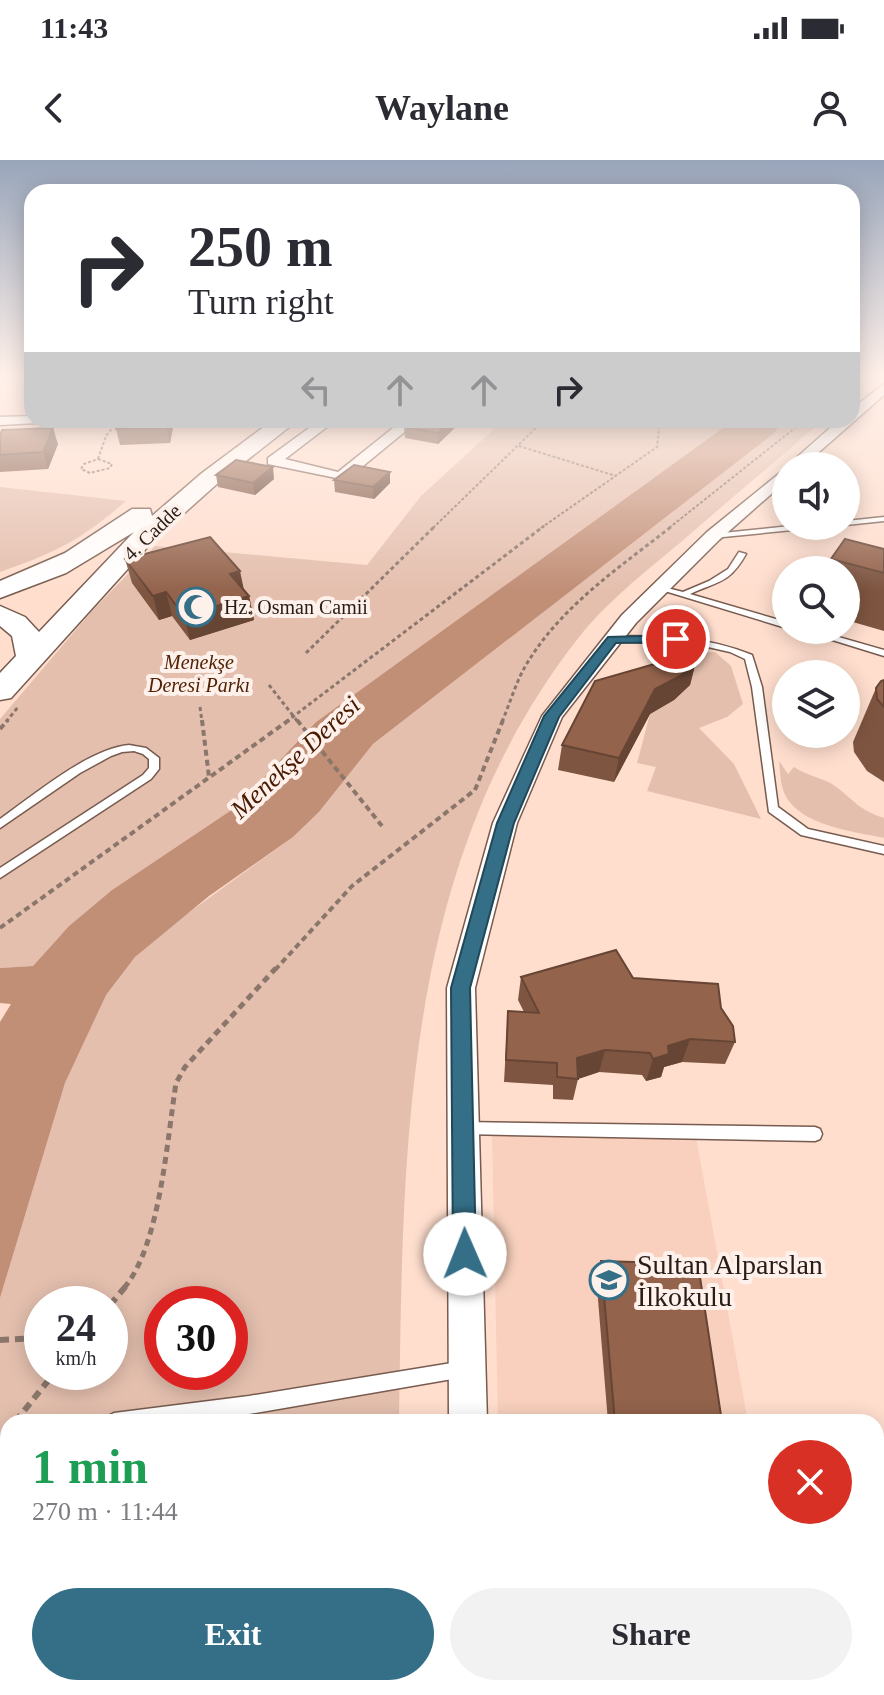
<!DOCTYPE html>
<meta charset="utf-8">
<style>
body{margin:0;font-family:Georgia,serif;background:#f2f2f3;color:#2b2b33;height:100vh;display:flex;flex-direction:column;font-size:30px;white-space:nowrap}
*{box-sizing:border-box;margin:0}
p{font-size:26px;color:#7c7c81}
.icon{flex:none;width:44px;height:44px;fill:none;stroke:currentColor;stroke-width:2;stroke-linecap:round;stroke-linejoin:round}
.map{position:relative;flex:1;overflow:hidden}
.drawer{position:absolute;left:0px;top:1254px;width:884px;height:282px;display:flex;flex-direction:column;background:#fff;border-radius:24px 24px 0 0;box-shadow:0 4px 20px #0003}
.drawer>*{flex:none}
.hud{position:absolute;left:24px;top:24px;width:836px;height:244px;border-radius:24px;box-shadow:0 4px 20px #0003;background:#fff;color:#2b2b33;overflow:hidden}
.buttons{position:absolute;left:772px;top:292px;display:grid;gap:16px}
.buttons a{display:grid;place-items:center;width:88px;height:88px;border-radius:50%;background:#fff;box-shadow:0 4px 20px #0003;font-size:40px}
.speed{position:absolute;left:24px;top:1126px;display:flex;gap:16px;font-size:40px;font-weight:700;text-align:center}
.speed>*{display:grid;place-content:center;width:104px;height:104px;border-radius:50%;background:#fff;box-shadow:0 4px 20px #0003;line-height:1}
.speed small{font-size:20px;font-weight:400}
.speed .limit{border:12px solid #d22;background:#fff;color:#111}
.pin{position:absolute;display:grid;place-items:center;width:68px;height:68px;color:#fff;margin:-34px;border:4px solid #fff;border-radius:50%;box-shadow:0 2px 8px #0007}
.me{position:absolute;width:88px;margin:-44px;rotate:359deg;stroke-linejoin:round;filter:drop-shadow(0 0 6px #0008)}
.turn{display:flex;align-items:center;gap:28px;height:168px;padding:0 32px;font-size:36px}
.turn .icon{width:104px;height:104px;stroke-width:2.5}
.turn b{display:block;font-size:56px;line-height:68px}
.lanes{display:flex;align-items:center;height:76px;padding:0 32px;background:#0003;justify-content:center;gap:40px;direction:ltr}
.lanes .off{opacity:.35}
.round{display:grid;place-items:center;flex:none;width:84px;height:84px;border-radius:42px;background:#f2f2f3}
.head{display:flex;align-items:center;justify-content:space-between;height:136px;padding:0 32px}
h1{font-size:48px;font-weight:700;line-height:60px;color:#1e9e55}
.action{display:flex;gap:16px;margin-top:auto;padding:16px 32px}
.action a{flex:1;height:92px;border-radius:48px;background:#346f87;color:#fff;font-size:32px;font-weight:700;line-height:92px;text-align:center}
.action a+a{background:#f2f2f3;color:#2b2b33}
.status{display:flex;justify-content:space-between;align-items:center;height:56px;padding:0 40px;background:#fff;direction:ltr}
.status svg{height:22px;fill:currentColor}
header{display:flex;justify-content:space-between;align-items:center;height:104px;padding:0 32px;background:#fff;font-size:36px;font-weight:700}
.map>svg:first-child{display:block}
.built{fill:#f8d0bd}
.green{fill:#e4bfae;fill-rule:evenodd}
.water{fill:#c18e76}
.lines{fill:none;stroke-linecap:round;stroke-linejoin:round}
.service-casing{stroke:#775b4e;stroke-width:3}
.minor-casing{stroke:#775b4e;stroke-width:3}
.primary-casing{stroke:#775b4e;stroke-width:3}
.path-far4{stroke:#8b766b;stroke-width:2;stroke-dasharray:3 2;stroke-linecap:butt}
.path-far3{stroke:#8b766b;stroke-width:3;stroke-dasharray:4 3;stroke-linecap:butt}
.path-far2{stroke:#8b766b;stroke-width:4;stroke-dasharray:6 4;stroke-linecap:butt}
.path-far1{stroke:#8b766b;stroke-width:5;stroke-dasharray:7 5;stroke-linecap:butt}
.path{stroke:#8b766b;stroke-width:6;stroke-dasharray:9 6;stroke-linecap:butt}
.service{fill:#fff;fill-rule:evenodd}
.minor{fill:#fff;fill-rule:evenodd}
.primary{fill:#fff;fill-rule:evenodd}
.path-bridge-far1{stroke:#8b766b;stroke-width:3;stroke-dasharray:4 3;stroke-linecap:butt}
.path-bridge{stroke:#8b766b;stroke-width:4;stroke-dasharray:6 4;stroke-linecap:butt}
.wall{fill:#7e5541}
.shaded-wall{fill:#674535}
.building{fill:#93634c;stroke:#674535;stroke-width:2}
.route{fill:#346f87;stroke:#224858;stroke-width:2}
.labels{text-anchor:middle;stroke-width:8;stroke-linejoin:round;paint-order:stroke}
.far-street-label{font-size:20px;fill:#271c16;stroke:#fef0ea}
.far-poi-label{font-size:20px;fill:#271c16;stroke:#fef0ea;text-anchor:start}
.far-park-label{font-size:20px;font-style:italic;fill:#522205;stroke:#fef0ea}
.water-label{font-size:26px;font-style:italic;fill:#481a00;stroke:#fef0ea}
.near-poi-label{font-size:28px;fill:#271c16;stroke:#fef0ea;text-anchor:start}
</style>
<div class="status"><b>11:43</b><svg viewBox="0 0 49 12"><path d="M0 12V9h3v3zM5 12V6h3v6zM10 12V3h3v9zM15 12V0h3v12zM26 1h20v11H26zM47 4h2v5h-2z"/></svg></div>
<header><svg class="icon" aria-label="back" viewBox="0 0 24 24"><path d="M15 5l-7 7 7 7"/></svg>Waylane<svg class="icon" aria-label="person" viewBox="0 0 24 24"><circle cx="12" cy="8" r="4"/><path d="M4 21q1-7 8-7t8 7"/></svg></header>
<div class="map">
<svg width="884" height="1535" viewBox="0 0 884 1535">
<rect width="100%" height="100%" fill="#ffdece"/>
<g class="built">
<polygon points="492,974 696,977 748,1262 498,1262"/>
<polygon points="504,1528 796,1528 797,1535 504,1535"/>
</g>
<g class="green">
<polygon points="504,260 734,260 316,562 236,647 112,730 69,766 33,806 0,808 0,559 91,452 155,386 367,405 421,336"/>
<path d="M785,260h38c-47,41 -95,81 -142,122 -37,31 -76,61 -105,99 -175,225 -173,511 -177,781h-391v46h-8v-170l65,-215 41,-89 29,-37 34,-30 124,-90 26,-25 54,-68 409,-318zM42,1144h68v68h-68zM162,1144h68v68h-68z"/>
<path d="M0,327l126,14c-46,40 -70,51 -126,71z"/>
<polygon points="715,492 731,506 743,544 727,557 699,568 734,604 761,659 647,631 656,607 637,603 650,554 674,540 685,493"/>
<path d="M779,601l9,13 6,-7c13,9 32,12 41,19 20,15 24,24 49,32v20c-32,-7 -93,-13 -102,-52 -2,-8 -2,-17 -3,-25z"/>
</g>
<polygon class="water" points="734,260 785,260 773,274 373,584 319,652 293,677 209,736 135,797 106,835 65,923 0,1138 0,862 11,844 0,843 0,808 33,806 69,766 112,730 236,647 316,562"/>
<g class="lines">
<defs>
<g id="service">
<polygon points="884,357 884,361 846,365 846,361"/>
<polygon points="790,366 817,366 813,368 713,378 709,376 713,374"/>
<path d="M739,392l7,2c-17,30 -28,27 -56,40l96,28v6l-131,-40 4,-2 24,6 26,-11 19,-12z"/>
<polygon points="800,470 814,470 884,490 884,496"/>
<path d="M612,476c49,0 95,0 140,19l10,32 16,120 30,22 76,17v8l-83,-19 -32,-23 -17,-125 -7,-28 -15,-7 -31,-7 -90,-4 -1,-2z"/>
<path d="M129,585l17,3 13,10v11l-8,10 -151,99v-10l143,-93 6,-7v-9l-6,-5 -9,-3 -12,1 -11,4 -31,17 -80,55v-9c34,-24 88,-70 129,-74z"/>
<polygon points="463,962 815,967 820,969 822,974 820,979 815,981 463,974 458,973 456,968 458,963"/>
<polygon points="464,1201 470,1203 472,1209 470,1215 464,1217 249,1254 183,1262 105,1262 108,1256 114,1253 249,1236"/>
<polygon points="8,1286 8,1312 0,1317 0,1291"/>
</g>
<g id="minor">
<polygon points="884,224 884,235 803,306 787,306 839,260 852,260 852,249"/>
<polygon points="32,256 32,260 39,260 37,263 0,265 0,257"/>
<polygon points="320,260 332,263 285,299 338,312 403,260 419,260 346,320 268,304 268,298"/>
<polygon points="786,308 786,321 719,380 636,463 562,557 517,663 475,828 487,1262 449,1262 447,828 493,663 542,556 622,455 707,372"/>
<rect x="450" y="1528" width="44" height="7"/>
</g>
<polygon id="primary" points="273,260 298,260 218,323 153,381 11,538 0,540 0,513 16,496 12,476 0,466 0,446 25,457 39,472 134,372 66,413 0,438 0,421 65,393 132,349 150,349 152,356 202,313"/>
</defs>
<use href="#service" class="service-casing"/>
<use href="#minor" class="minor-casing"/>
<use href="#primary" class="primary-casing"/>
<g class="path-far4">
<polyline points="519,286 616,316"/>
<polygon points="98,299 112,304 110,308 90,313 81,309 84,304"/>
<polyline points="98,299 106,276 119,260"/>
<polyline points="433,368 544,260"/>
<polyline points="541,368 657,287 660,260"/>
<polyline points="669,368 805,260"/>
</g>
<g class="path-far3">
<polyline points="306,493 435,366"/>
<polyline points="200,547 202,562"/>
<polyline points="6,562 18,547"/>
<polyline points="286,562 544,366"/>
<path d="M502,562c8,-19 14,-40 24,-57 35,-59 93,-97 146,-139"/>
</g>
<g class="path-far2">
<polyline points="202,560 209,617"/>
<polyline points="0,569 8,560"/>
<polyline points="0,768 289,560"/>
<polyline points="275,810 352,726 475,630 503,560"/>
</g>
<path class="path-far1" d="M124,1128c36,-42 43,-148 52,-205l9,-16 91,-99"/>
<g class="path">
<polyline points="110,1145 126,1126"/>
<polyline points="0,1180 42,1178"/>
<polyline points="15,1262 55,1212"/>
</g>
<use href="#service" class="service"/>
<use href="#minor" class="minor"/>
<use href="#primary" class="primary"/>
<polyline class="path-bridge-far1" points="269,525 298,562"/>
<polyline class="path-bridge" points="297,560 382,666"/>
</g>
<g class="wall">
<polygon points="412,260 463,260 438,284 405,278 404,267"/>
<polygon points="174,262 170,283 120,285 116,269"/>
<polygon points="0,276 58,284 48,309 0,312"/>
<polygon points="390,312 390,323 374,339 335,332 334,320"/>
<polygon points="216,315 274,319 255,335 218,327"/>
<polygon points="884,389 884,471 846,460 846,410 827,410 831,399"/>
<polygon points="125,399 244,430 249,436 254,460 190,480 172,456 159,460 132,423"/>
<polygon points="664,473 696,501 690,525 674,540 650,554 614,622 558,610 562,585 660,501 659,497"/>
<polygon points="884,520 884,622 867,611 854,592 853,582 876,528"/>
<polygon points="521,817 633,818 721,848 735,882 725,904 682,902 664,907 661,917 646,921 642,915 599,912 578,919 573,940 553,939 553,925 504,922 508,851 524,852 518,840"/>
<polygon points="601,1101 722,1262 608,1262 596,1115"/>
</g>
<g class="shaded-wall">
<polygon points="168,260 174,260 174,262 170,283 166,267"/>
<polygon points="452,260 463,260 438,284 438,273"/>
<polygon points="53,268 58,284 48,309 43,292"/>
<polygon points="273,307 274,319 255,335 253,323"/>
<polygon points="390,312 390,323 374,339 373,327"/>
<polygon points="240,411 245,435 230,414"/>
<polygon points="166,432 172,456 159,460 153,436"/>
<polygon points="249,436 254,460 190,480 184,456"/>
<polygon points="696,501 690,525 674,540 650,554 614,622 619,598 655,529"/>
<polygon points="690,879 682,902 664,907 661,917 646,921 653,899 668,886"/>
<polygon points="605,890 599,912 578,919 577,898"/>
</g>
<g class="building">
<polygon points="119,260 168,260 166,267 116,269"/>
<polygon points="412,260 452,260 438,273 404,267"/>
<polygon points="53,268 43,292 0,295 0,276 2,270"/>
<polygon points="236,300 273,307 253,323 216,315"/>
<polygon points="354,305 390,312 373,327 334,320"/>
<polygon points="210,377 240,411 230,414 249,436 184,456 166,432 153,436 125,399"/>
<polygon points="845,379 884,389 884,413 831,399"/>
<polygon points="691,469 699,483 696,501 680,516 655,529 619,598 562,585 595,521 658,503 672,490 664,473"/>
<polygon points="884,520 884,547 877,539 876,528 881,521"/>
<polygon points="616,790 633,818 718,824 721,848 733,866 735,882 690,879 668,886 669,894 653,899 650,893 605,890 577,898 578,919 557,917 557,903 506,900 508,851 539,853 521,817"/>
<polygon points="601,1101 698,1104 722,1262 615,1262"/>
</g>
<linearGradient id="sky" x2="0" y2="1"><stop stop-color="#98a5ba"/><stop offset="0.5" stop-color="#fff0e9"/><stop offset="1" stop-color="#fff0e9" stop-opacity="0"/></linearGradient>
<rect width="884" height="431" fill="url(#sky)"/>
<polygon class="route" points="676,475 683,479 681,482 616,483 559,557 514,663 470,828 476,1094 473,1103 465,1106 456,1103 453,1094 451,828 497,663 544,556 608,477"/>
<defs>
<symbol id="mosque-ring" viewBox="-11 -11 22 22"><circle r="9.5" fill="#fef0ea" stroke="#346f87" stroke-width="1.5"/><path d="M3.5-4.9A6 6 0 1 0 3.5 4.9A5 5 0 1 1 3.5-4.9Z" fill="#346f87"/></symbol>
<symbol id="school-ring" viewBox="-11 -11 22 22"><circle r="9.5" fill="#fef0ea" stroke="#346f87" stroke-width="1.5"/><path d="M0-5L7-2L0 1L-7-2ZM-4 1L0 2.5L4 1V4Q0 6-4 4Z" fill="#346f87"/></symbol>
</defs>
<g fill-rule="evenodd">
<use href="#mosque-ring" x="174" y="425" width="44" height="44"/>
<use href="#school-ring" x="587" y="1098" width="44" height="44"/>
</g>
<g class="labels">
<g class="far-street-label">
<text transform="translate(152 372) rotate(-44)" y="7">4. Cadde</text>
</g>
<g class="far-poi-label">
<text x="224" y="454">Hz. Osman Camii</text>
</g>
<g class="far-park-label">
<text x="199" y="509">Menekşe<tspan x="199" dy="23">Deresi Parkı</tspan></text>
</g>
<g class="water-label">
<text transform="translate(295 597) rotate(-43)" y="9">Menekşe Deresi</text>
</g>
<g class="near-poi-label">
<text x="637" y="1114">Sultan Alparslan<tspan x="637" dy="32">İlkokulu</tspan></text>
</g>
</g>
</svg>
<div class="buttons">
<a><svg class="icon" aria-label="sound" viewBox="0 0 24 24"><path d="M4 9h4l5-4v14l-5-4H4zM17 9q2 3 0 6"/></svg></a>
<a><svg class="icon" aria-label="search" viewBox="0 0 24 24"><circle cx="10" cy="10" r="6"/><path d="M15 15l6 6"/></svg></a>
<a><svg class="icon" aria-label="layers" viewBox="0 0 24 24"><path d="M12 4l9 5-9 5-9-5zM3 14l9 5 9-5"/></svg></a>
</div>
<div class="speed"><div>24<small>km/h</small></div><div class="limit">30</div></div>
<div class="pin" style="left:676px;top:479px;background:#d93025"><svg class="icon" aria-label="arrive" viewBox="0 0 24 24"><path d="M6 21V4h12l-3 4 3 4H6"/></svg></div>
<svg class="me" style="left:465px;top:1094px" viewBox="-20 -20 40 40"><circle r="19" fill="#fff"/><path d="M0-13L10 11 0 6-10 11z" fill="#346f87"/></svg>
<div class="hud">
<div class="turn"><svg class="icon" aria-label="right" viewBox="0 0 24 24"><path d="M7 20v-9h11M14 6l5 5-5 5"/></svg><div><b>250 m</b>Turn right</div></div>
<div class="lanes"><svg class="icon off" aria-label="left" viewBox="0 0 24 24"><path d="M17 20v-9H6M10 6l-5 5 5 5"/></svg><svg class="icon off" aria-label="ahead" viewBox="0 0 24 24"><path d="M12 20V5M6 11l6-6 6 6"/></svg><svg class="icon off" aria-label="ahead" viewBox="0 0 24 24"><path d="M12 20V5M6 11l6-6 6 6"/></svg><svg class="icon" aria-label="right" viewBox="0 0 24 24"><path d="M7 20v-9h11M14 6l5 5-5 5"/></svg></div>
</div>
<section class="drawer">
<div class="head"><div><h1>1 min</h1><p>270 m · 11:44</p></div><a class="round" style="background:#d93025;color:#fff"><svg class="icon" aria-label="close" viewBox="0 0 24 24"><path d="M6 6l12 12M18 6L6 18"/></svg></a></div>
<div class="action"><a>Exit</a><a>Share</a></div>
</section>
</div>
